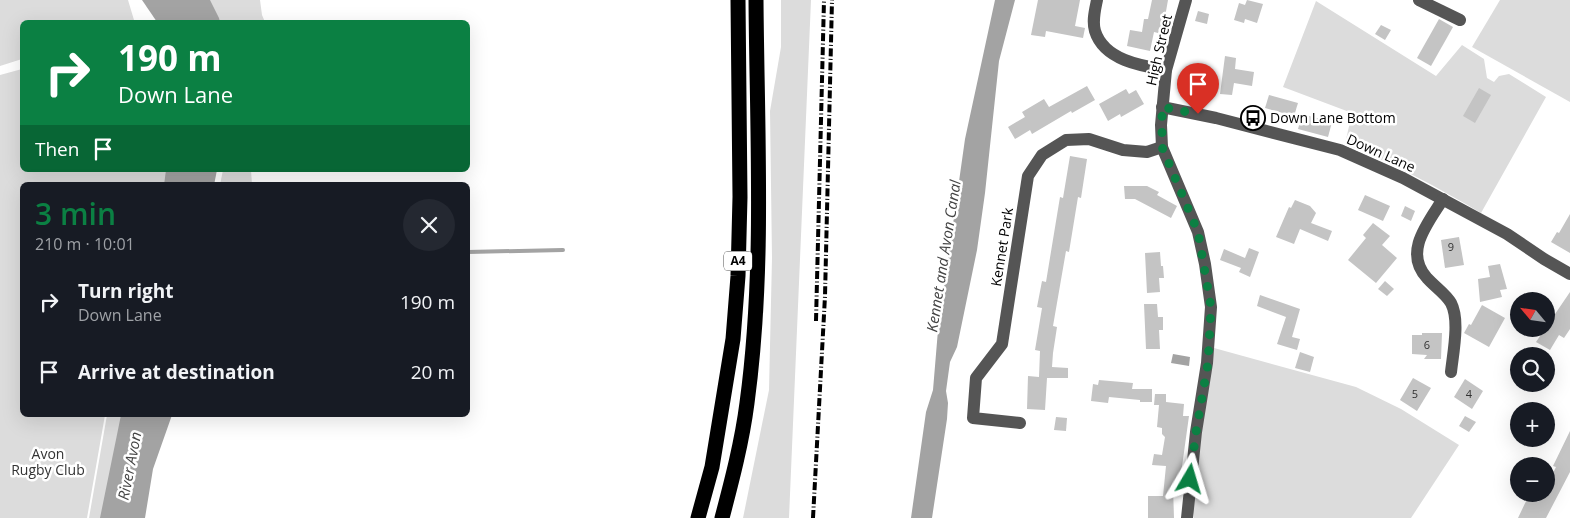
<!DOCTYPE html>
<meta charset="utf-8">
<style>
body{margin:0;font-family:"Open Sans",sans-serif;background:#242831;color:#f1f3f6;height:100vh;display:flex;flex-direction:column;font-size:19px;white-space:nowrap}
*{box-sizing:border-box;margin:0}
p{font-size:16px;color:#9ea1a6}
.icon{flex:none;width:28px;height:28px;fill:none;stroke:currentColor;stroke-width:2;stroke-linecap:round;stroke-linejoin:round}
.map{position:relative;flex:1;overflow:hidden}
.panel{position:absolute;left:20px;top:182px;width:450px;height:235px;display:flex;flex-direction:column;background:#171b24;border-radius:8px;box-shadow:0 5px 20px #0002}
.panel>*{flex:none}
.guide{position:absolute;left:20px;top:20px;width:450px;height:152px;border-radius:8px;box-shadow:0 5px 20px #0002;background:#0b8043;color:#fff;overflow:hidden}
.needle{width:32px;rotate:299deg}
.controls{position:absolute;left:1510px;top:292px;display:grid;gap:10px}
.controls a{display:grid;place-items:center;width:45px;height:45px;border-radius:50%;background:#171b24;box-shadow:0 5px 20px #0002;font-size:25px}
.pin{position:absolute;display:grid;place-items:center;width:42px;height:42px;color:#fff;margin:-51px -21px;border-radius:50% 50% 50% 0;rotate:-45deg;box-shadow:0 0 5px #0007}
.pin .icon{rotate:45deg}
.me{position:absolute;width:55px;margin:-28px;rotate:7deg;stroke-linejoin:round;filter:drop-shadow(0 0 4px #0008)}
.turn{display:flex;align-items:center;gap:18px;height:105px;padding:0 15px;font-size:22px}
.turn .icon{width:65px;height:65px;stroke-width:2.5}
.turn b{display:block;font-size:35px;line-height:42px}
.then{display:flex;align-items:center;height:48px;padding:0 15px;background:#0003;gap:10px;font-size:19px}
.round{display:grid;place-items:center;flex:none;width:52px;height:52px;border-radius:26px;background:#242831}
.overview{display:flex;align-items:center;justify-content:space-between;height:85px;padding:0 15px}
h1{font-size:30px;font-weight:600;line-height:38px;color:#0b8043}
ul{padding:0;list-style:none}
li{display:flex;align-items:center;gap:15px;height:70px;padding:0 15px}
li div{flex:1}
li b{display:block;font-size:19px}
li em{font-style:normal}
.map>svg:first-child{display:block}
.green{fill:#dcdcdc}
.water{fill:#a3a3a3}
.lines{fill:none;stroke-linecap:round;stroke-linejoin:round}
.stream{stroke:#a3a3a3;stroke-width:4}
.building{fill:#c4c4c4}
.minor{stroke:#555;stroke-width:12}
.highway{stroke:#000;stroke-width:15}
.rail{stroke:#000;stroke-width:4;stroke-dasharray:8 2.5 1 2.5;stroke-linecap:butt}
.route{stroke:#0b8043;stroke-width:9;stroke-dasharray:0 16.2}
.labels{text-anchor:middle;stroke-width:5;stroke-linejoin:round;paint-order:stroke}
.number-label{font-size:11px;fill:#313131}
.shield{fill:#fff;stroke:#4c4c4c;stroke-width:1}
.shield-label{font-size:12px;font-weight:bold;fill:#000}
.street-label{font-size:14px;fill:#000;stroke:#fff}
.poi-label{font-size:14px;fill:#000;stroke:#fff;text-anchor:start}
.park-label{font-size:14px;fill:#333;stroke:#fff}
.water-label{font-size:15px;font-style:italic;fill:#444;stroke:#fff}
</style>
<div class="map">
<svg width="1570" height="518" viewBox="0 0 1570 518">
<rect width="100%" height="100%" fill="#fff"/>
<g class="green">
<polygon points="0,0 128,0 134,20 128,22 22,22 22,59 0,66"/>
<polygon points="187,0 260,0 262,15 265,22 200,22"/>
<polygon points="781,0 811,0 789,518 743,518 769,390 772,258 770,111 781,47"/>
<polygon points="1500,0 1570,0 1570,102 1472,47"/>
<path d="M1316,1l120,75 26,-31 22,14 3,19 7,4 5,-6 10,-2 37,23 -65,116c-46,-27 -86,-49 -136,-69l7,-31 -69,-26z"/>
<polygon points="22,69 22,170 180,170 174,185 22,185 22,415 105,415 87,518 0,518 0,75"/>
<polygon points="223,170 251,170 252,185 220,185"/>
<polygon points="1214,348 1356,387 1401,409 1459,445 1411,518 1194,518 1193,509 1199,444"/>
<polygon points="107,415 130,415 106,518 89,518"/>
</g>
<g class="water">
<polygon points="142,0 210,0 219,18 220,22 157,22"/>
<polygon points="995,0 1015,0 999,61 985,193 977,250 957,347 950,362 946,391 948,403 947,419 932,518 911,518 926,412 933,390 938,330 965,139"/>
<polygon points="166,170 217,170 214,185 164,185"/>
<polygon points="1173,354 1190,357 1189,366 1171,363"/>
<polygon points="121,415 172,415 153,469 145,518 100,518"/>
</g>
<g class="lines">
<polyline class="stream" points="468,252 563,250"/>
</g>
<g class="building">
<polygon points="1038,0 1080,0 1075,26 1085,28 1083,38 1046,31 1045,37 1031,35"/>
<polygon points="1152,0 1168,0 1162,34 1154,32 1150,51 1127,46 1130,30 1142,32 1144,19 1148,19"/>
<polygon points="1247,0 1263,4 1257,23 1245,19 1244,23 1234,20 1239,3 1245,5"/>
<polygon points="1198,11 1209,14 1207,24 1195,21"/>
<polygon points="1439,19 1453,27 1431,66 1417,58"/>
<polygon points="1381,25 1391,30 1385,40 1375,34"/>
<polygon points="1225,56 1236,58 1235,69 1254,72 1252,86 1234,83 1232,95 1220,94"/>
<polygon points="1087,86 1095,100 1072,113 1071,111 1032,134 1030,130 1015,139 1008,127 1025,117 1022,112 1044,99 1049,107"/>
<polygon points="1479,88 1491,95 1475,123 1463,116"/>
<polygon points="1126,89 1129,94 1136,90 1144,104 1121,117 1120,114 1108,121 1099,104"/>
<polygon points="1269,95 1298,103 1294,116 1265,108"/>
<polygon points="1302,114 1332,122 1328,137 1298,129"/>
<polygon points="1070,156 1087,159 1081,198 1078,197 1069,252 1066,251 1053,326 1057,327 1053,353 1052,367 1068,368 1068,378 1047,378 1045,410 1027,409 1028,376 1039,377 1040,351 1035,350 1042,308 1037,307 1042,281 1046,282 1060,197 1063,198"/>
<polygon points="1124,186 1147,186 1159,192 1157,195 1177,206 1171,218 1135,199 1125,199"/>
<polygon points="1365,195 1390,206 1383,221 1358,210"/>
<polygon points="1295,200 1310,206 1316,213 1311,223 1332,231 1328,241 1300,229 1294,244 1276,237 1289,207 1291,208"/>
<polygon points="1405,206 1415,211 1411,221 1401,216"/>
<polygon points="1570,214 1570,253 1551,242 1557,232 1559,233"/>
<polygon points="1373,223 1390,236 1382,245 1397,258 1376,283 1348,260 1366,238 1363,235"/>
<polygon points="1459,237 1464,265 1445,268 1441,240"/>
<polygon points="1249,248 1259,252 1250,277 1239,272 1241,268 1220,260 1224,249 1245,258"/>
<polygon points="1160,252 1161,266 1163,266 1164,278 1159,278 1160,292 1147,293 1145,253"/>
<polygon points="1500,264 1507,289 1500,290 1502,297 1480,302 1478,279 1490,277 1488,266"/>
<polygon points="1385,281 1394,289 1387,296 1378,289"/>
<polygon points="1570,292 1570,329 1564,338 1559,335 1550,350 1536,342"/>
<polygon points="1260,295 1300,309 1292,337 1300,339 1297,350 1277,344 1286,317 1257,306"/>
<polygon points="1144,304 1157,304 1158,317 1163,317 1163,330 1159,330 1160,349 1146,349"/>
<polygon points="1482,305 1505,318 1489,347 1464,333 1469,324 1471,325"/>
<polygon points="1422,333 1442,333 1441,359 1424,359 1427,355 1412,354 1412,335 1422,335"/>
<polygon points="1300,352 1314,357 1310,372 1295,368"/>
<polygon points="1413,378 1431,388 1417,411 1400,400"/>
<polygon points="1465,379 1483,391 1472,409 1454,397"/>
<polygon points="1099,380 1133,383 1132,389 1152,389 1152,402 1140,402 1140,400 1109,397 1108,403 1091,401 1093,384 1098,385"/>
<polygon points="1155,394 1166,394 1166,402 1184,404 1183,416 1189,416 1179,488 1173,487 1174,518 1148,518 1148,496 1163,496 1166,466 1152,465 1154,454 1162,455 1165,437 1162,434 1162,428 1157,427 1159,405 1154,405"/>
<polygon points="1465,416 1476,422 1469,432 1459,426"/>
<polygon points="1056,417 1067,418 1066,431 1054,430"/>
<polygon points="1570,431 1570,472 1546,518 1518,518 1528,497 1538,502 1543,494 1546,494 1546,487 1556,467 1553,466"/>
</g>
<g class="lines">
<g class="minor">
<path d="M1097,0c-2,10 -5,21 -2,31 9,29 46,35 71,39"/>
<polyline points="1186,0 1166,70 1161,125 1162,147 1198,232 1205,264 1211,307 1207,363 1196,432 1187,518"/>
<polyline points="1419,0 1460,20"/>
<polyline points="1162,107 1216,118 1340,150 1403,178 1507,234 1544,259 1570,274"/>
<path d="M1443,199c-15,24 -40,53 -16,79 7,8 19,16 24,25 9,17 2,50 0,69"/>
<polyline points="1020,423 973,418 976,378 1002,344 1028,176 1042,155 1066,140 1089,139 1123,150 1147,152 1162,147"/>
</g>
<g class="highway">
<polyline points="698,518 712,467 733,339 738,276 740,197 738,0"/>
<path d="M722,518c10,-38 20,-76 25,-115 18,-133 10,-269 9,-403"/>
</g>
<g class="rail">
<polyline points="816,321 824,0"/>
<polyline points="813,518 825,296 832,0"/>
</g>
</g>
<g class="lines">
<polyline class="route" points="1190,479 1196,432 1208,363 1211,307 1198,232 1162,147 1162,107 1198,114"/>
</g>
<defs>
<symbol id="bus-ring" viewBox="-11 -11 22 22"><circle r="9.5" fill="#fff" stroke="#000" stroke-width="1.5"/><path d="M-5-6H5V4H4V6H2V4H-2V6H-4V4H-5ZM-3.5-4V0h7V-4ZM-3.5 1.2v1.5H-2V1.2ZM2 1.2v1.5H3.5V1.2Z" fill="#000"/></symbol>
</defs>
<g fill-rule="evenodd">
<use href="#bus-ring" x="1239" y="104" width="28" height="28"/>
</g>
<g class="labels">
<g class="number-label">
<text x="1451" y="251">9</text>
<text x="1427" y="349">6</text>
<text x="1415" y="398">5</text>
<text x="1469" y="398">4</text>
</g>
<rect class="shield" x="724" y="251.5" width="28" height="19" rx="4"/>
<g class="shield-label">
<text x="738" y="265">A4</text>
</g>
<g class="street-label">
<text transform="translate(1159 50) rotate(-77)" y="5">High Street</text>
<text transform="translate(1381 153) rotate(24)" y="5">Down Lane</text>
<text transform="translate(1002 247) rotate(-81)" y="5">Kennet Park</text>
</g>
<g class="poi-label">
<text x="1270" y="123">Down Lane Bottom</text>
</g>
<g class="park-label">
<text x="48" y="459">Avon<tspan x="48" dy="16">Rugby Club</tspan></text>
</g>
<g class="water-label">
<text transform="translate(944 256) rotate(-81)" y="5">Kennet and Avon Canal</text>
<text transform="translate(130 466) rotate(-79)" y="5">River Avon</text>
</g>
</g>
</svg>
<div class="controls">
<a><svg class="needle" viewBox="-14 -14 28 28"><path d="M0-13l5 13h-10z" fill="#e53935"/><path d="M0 13l5-13h-10z" fill="#9ea1a6"/></svg></a>
<a><svg class="icon" aria-label="search" viewBox="0 0 24 24"><circle cx="10" cy="10" r="6"/><path d="M15 15l6 6"/></svg></a>
<a>+</a>
<a>−</a>
</div>
<div class="pin" style="left:1198px;top:114px;background:#d93025"><svg class="icon" aria-label="arrive" viewBox="0 0 24 24"><path d="M6 21V4h12l-3 4 3 4H6"/></svg></div>
<svg class="me" style="left:1190px;top:479px" viewBox="-20 -20 40 40"><path d="M0-17L14 15 0 8-14 15z" fill="#0b8043" stroke="#fff" stroke-width="4"/></svg>
<div class="guide">
<div class="turn"><svg class="icon" aria-label="right" viewBox="0 0 24 24"><path d="M7 20v-9h11M14 6l5 5-5 5"/></svg><div><b>190 m</b>Down Lane</div></div>
<div class="then">Then<svg class="icon" aria-label="arrive" viewBox="0 0 24 24"><path d="M6 21V4h12l-3 4 3 4H6"/></svg></div>
</div>
<section class="panel">
<div class="overview"><div><h1>3 min</h1><p>210 m · 10:01</p></div><a class="round"><svg class="icon" aria-label="close" viewBox="0 0 24 24"><path d="M6 6l12 12M18 6L6 18"/></svg></a></div>
<ul>
<li><svg class="icon" aria-label="right" viewBox="0 0 24 24"><path d="M7 20v-9h11M14 6l5 5-5 5"/></svg><div><b>Turn right</b><p>Down Lane</p></div><em>190 m</em></li>
<li><svg class="icon" aria-label="arrive" viewBox="0 0 24 24"><path d="M6 21V4h12l-3 4 3 4H6"/></svg><div><b>Arrive at destination</b></div><em>20 m</em></li>
</ul>
</section>
</div>
